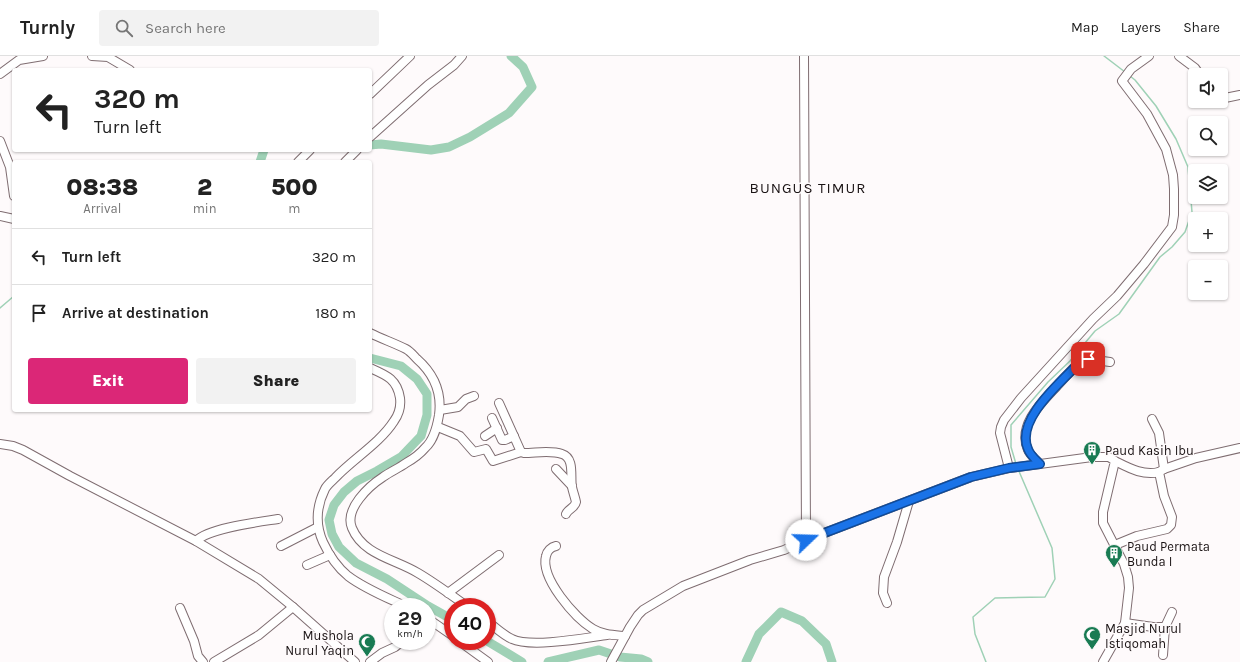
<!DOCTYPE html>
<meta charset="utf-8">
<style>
body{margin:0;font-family:Karla,sans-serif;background:#f2f2f2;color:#222;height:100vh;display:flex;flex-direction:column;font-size:15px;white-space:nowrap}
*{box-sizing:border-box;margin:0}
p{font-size:13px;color:#767676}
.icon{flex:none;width:22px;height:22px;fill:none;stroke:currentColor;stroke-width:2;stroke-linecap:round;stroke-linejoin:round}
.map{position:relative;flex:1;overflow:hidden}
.panel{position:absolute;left:12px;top:104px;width:360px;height:252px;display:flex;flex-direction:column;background:#fff;border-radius:4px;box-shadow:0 1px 3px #0004}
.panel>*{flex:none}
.top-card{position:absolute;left:12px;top:12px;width:360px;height:84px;border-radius:4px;box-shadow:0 1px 3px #0004;background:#fff;color:#222;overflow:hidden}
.fabs{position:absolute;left:1188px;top:12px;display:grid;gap:8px}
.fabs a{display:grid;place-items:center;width:40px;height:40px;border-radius:4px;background:#fff;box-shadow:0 1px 3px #0004;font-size:20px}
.speed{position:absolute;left:384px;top:542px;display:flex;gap:8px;font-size:20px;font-weight:700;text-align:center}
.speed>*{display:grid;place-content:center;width:52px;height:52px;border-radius:50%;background:#fff;box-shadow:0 1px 3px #0004;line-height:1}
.speed small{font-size:10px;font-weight:400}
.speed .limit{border:6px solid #d22;background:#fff;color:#111}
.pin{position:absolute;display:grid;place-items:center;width:34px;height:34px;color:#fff;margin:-17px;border-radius:8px;box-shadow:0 2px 6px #0006}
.me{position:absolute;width:44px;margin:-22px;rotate:69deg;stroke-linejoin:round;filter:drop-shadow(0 0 3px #0008)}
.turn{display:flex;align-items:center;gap:14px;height:84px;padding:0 16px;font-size:18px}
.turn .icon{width:52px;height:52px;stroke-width:2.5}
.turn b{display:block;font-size:28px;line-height:34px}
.eta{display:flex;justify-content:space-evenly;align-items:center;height:68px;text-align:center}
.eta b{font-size:24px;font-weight:800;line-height:28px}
.primary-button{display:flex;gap:8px;margin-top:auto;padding:8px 16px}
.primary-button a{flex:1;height:46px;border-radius:4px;background:#db2777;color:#fff;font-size:16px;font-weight:800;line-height:46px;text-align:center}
.primary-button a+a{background:#f2f2f2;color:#222}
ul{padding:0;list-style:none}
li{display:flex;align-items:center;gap:12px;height:56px;padding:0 16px;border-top:1px solid #e0e0e0}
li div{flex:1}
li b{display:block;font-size:15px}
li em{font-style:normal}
header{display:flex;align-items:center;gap:24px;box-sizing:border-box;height:56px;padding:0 20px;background:#fff;border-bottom:1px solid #e0e0e0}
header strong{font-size:19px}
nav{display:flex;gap:22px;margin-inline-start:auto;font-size:14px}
.search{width:280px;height:36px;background:#f2f2f2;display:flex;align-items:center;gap:10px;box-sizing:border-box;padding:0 14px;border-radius:4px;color:#767676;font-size:15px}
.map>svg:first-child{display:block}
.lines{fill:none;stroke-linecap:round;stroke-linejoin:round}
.stream{stroke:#9fd1b6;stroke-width:1.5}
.river{stroke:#9fd1b6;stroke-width:9}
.minor-casing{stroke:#7f6d71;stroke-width:10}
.minor{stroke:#fff;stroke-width:8}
.route-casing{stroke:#114b97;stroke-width:10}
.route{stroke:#1a73e8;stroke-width:7}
.labels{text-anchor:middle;stroke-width:3;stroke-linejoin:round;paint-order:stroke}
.poi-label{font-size:13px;fill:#1a1314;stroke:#fefafb;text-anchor:start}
.quarter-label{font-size:15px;letter-spacing:1px;fill:#1a1314;stroke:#fefafb}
</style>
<header>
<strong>Turnly</strong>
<div class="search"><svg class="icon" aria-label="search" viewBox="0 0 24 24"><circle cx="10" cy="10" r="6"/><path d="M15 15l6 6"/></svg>Search here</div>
<nav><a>Map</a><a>Layers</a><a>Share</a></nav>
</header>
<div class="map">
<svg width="1240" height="606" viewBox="0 0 1240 606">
<rect width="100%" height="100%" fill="#fefafb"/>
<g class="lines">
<g class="stream">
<polyline points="1104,0 1125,16"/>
<polyline points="0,252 14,240"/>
<polyline points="1016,408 1011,391 1011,369 1048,326 1070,305 1095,275 1119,258 1160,201 1172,191 1185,176 1192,156 1188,111 1176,83 1156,50 1135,24 1130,20"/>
<polyline points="986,606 975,578 973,561 995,542 1045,541 1055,523 1052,492 1018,413"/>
</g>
<g class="river">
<polyline points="370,89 381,88 431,94 449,91 470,81 509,57 532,31 523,11 511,0"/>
<polyline points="260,106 264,94"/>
<polyline points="370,302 401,310 417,323 427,338 427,359 421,380 401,401 377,415 357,425 344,436 334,449 329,464 332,478 339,491 356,507 387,523 428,550 453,564"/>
<polyline points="487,585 522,606"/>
<polyline points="548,606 599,594 620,601 641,603 648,606"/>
<polyline points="746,606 759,578 781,556 802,565 826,588 832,606"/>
</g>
<defs>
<g id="minor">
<polyline points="92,0 108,1 130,14"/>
<polyline points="804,0 806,484"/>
<polyline points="1179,0 1195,12 1200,19"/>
<polyline points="0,18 19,4 43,0"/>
<polyline points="370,38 410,0"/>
<polyline points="1221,41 1225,42 1240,39"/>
<polyline points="370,81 428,29 454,9 462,0"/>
<polyline points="0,85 10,111 14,140"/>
<polyline points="298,106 310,94"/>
<polyline points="345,106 357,94"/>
<polyline points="0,160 14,163"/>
<path d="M370,277c12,6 24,10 36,16 4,2 8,7 11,10 17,15 25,34 22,56 -2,12 -5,25 -14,33 -5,6 -12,11 -19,15 -7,5 -16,9 -23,14 -14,9 -39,32 -31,51 11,27 43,31 66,45 17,10 33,22 50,34"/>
<path d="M370,312c16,7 27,11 30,30 1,8 -1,16 -6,23 -14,22 -41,38 -59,57 -3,3 -8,7 -10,11 -9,18 -10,35 -2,53 6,13 14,25 25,34 17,13 40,22 59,31"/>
<path d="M499,347l22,49 3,1c12,0 27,-3 38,1 13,4 8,23 10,33 1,5 3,10 4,15 -1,6 -8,7 -10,12"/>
<polyline points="440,354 458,351 466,343 474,340"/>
<polyline points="492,362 502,384 505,384 514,380"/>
<polyline points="438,371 460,380 474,396 486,393 493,405 521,396"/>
<polyline points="485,380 497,372"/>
<polyline points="0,388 13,390 23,394 70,420 196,485 259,523 293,551 355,606"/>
<path d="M1115,405c14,7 28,15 44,11"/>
<path d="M1040,408c-5,-5 -10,-9 -12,-14 -11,-25 14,-48 29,-64 8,-9 16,-18 26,-26l5,-1 22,3"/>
<polyline points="1009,412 1000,377 1001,371 1004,364 1021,342 1093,263 1117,240 1144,208 1172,171 1174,159 1174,133 1173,119 1166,93 1147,58 1122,25 1131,13 1149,0"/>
<polyline points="556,413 572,430"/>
<polyline points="1164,413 1196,402 1240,392"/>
<path d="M196,485c13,-13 63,-19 82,-22"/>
<polyline points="1115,489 1137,480 1167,473 1171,469 1172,461 1164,440 1159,416 1164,413 1159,377 1152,363"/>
<polyline points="281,490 318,471"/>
<path d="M556,490c-5,1 -9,5 -10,10 -6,22 29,62 47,73 10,6 21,6 32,7"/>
<polyline points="307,509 330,499"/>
<polyline points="448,537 499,499"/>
<polyline points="887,547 883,537 884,521 897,486 909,445"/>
<polyline points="180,552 194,585 198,600 203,606"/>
<polyline points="427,562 453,580"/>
<path d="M487,565c8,6 16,14 25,18 19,9 73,-1 95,-4"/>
<polyline points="1125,567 1153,571 1165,571 1163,599"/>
<polyline points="1165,571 1172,556"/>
<polyline points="392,572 393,570"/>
<polyline points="459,585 488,606"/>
<polyline points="214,606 259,579 293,551"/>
<polyline points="370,606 382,597 395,591 400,587"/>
<polyline points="611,606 630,571 638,559 643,554 683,530 750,504 784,494 806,484 971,421 1010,412 1092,401 1109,401 1115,405 1103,456 1103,467 1124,508 1128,521 1129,532 1125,567 1103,606"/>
</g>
</defs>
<use href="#minor" class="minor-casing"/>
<use href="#minor" class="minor"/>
</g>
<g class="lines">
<defs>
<path id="route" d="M806,484l165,-63 38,-9 31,-4c-5,-5 -10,-9 -12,-15 -13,-29 33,-67 51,-86l3,-3 6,-1"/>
</defs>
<use href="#route" class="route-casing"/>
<use href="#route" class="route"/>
</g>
<defs>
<symbol id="building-pin" viewBox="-11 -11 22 30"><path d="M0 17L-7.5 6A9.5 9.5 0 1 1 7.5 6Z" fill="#197b53" stroke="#fefafb"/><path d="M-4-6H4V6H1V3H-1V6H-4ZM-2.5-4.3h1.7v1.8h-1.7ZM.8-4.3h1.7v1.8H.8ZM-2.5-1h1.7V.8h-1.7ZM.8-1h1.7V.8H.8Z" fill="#fff"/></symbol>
<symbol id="mosque-pin" viewBox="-11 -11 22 30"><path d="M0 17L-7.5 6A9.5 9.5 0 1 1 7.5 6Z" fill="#197b53" stroke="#fefafb"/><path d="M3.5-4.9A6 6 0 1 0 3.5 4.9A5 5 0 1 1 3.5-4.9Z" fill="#fff"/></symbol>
</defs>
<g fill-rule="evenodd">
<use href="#building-pin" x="1082" y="384" width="20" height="27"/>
<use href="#building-pin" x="1104" y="487" width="20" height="27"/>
<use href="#mosque-pin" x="1082" y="569" width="20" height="27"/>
<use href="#mosque-pin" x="357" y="576" width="20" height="27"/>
</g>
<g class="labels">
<g class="poi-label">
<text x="1105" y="399">Paud Kasih Ibu</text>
<text x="1127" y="495">Paud Permata<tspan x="1127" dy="15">Bunda I</tspan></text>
<text x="1105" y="577">Masjid Nurul<tspan x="1105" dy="15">Istiqomah</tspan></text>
<text x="354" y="584" text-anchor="end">Mushola<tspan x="354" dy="15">Nurul Yaqin</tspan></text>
</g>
<g class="quarter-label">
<text x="808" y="137">BUNGUS TIMUR</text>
</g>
</g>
</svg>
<div class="fabs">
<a><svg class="icon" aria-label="sound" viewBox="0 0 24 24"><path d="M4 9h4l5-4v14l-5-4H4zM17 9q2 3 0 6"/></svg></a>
<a><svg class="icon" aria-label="search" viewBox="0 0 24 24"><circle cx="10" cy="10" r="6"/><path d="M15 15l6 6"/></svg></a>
<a><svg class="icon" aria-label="layers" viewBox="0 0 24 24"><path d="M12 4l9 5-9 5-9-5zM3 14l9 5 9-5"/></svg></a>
<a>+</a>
<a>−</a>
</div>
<div class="speed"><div>29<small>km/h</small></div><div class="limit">40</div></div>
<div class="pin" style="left:1088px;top:303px;background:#d93025"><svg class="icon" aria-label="arrive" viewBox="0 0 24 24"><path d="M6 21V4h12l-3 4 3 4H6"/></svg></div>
<svg class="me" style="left:806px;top:484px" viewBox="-20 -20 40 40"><circle r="19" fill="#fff"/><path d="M0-13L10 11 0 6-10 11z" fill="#1a73e8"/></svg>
<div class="top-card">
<div class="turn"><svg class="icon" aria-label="left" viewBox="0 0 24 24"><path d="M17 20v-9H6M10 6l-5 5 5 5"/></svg><div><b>320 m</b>Turn left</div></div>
</div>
<section class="panel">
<div class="eta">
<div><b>08:38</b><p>Arrival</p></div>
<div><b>2</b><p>min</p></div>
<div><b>500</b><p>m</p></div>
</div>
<ul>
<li><svg class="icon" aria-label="left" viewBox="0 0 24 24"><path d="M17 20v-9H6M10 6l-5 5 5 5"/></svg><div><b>Turn left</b></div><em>320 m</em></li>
<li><svg class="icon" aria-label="arrive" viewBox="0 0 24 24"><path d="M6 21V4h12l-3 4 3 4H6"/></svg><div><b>Arrive at destination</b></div><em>180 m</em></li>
</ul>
<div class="primary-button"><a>Exit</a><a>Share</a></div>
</section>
</div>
